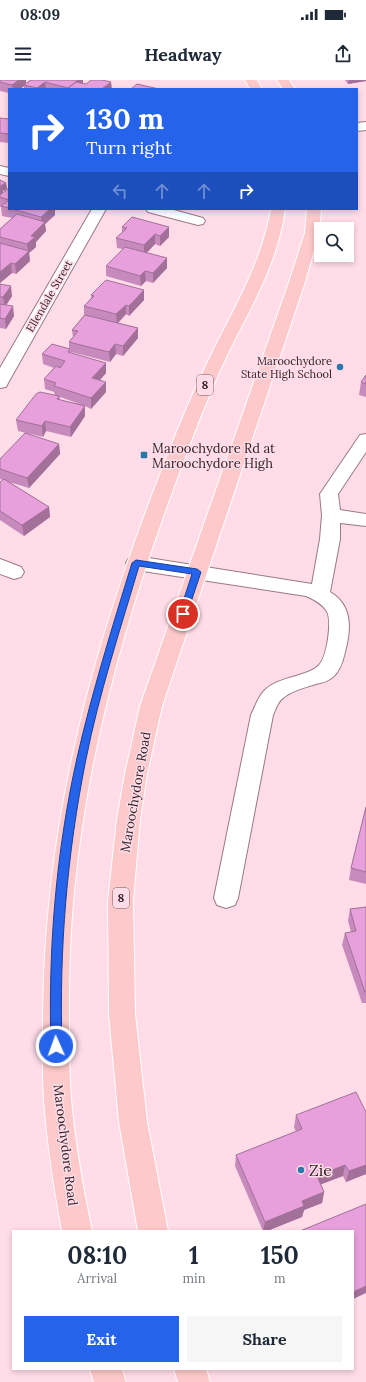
<!DOCTYPE html>
<style>
body{margin:0;font-family:Lora,serif;background:#f6f6f7;color:#1f2937;height:100vh;display:flex;flex-direction:column;font-size:15px;white-space:nowrap}
*{box-sizing:border-box;margin:0}
p{font-size:13px;color:#747a83}
.icon{flex:none;width:22px;height:22px;fill:none;stroke:currentColor;stroke-width:2;stroke-linecap:round;stroke-linejoin:round}
.map{position:relative;flex:1;overflow:hidden}
.sheet{position:absolute;left:12px;top:1150px;width:342px;height:140px;display:flex;flex-direction:column;background:#fff;border-radius:0px;box-shadow:0 2px 6px #0003}
.sheet>*{flex:none}
.banner{position:absolute;left:8px;top:8px;width:350px;height:122px;border-radius:0px;box-shadow:0 2px 6px #0003;background:#2563eb;color:#fff;overflow:hidden}
.fabs{position:absolute;left:314px;top:142px;display:grid;gap:8px}
.fabs a{display:grid;place-items:center;width:40px;height:40px;border-radius:0px;background:#fff;box-shadow:0 2px 6px #0003;font-size:20px}
.pin{position:absolute;display:grid;place-items:center;width:34px;height:34px;color:#fff;margin:-17px;border:2px solid #fff;border-radius:50%;box-shadow:0 1px 4px #0007}
.me{position:absolute;width:44px;margin:-22px;rotate:358deg;stroke-linejoin:round;filter:drop-shadow(0 0 3px #0008)}
.turn{display:flex;align-items:center;gap:14px;height:84px;padding:0 12px;font-size:18px}
.turn .icon{width:52px;height:52px;stroke-width:2.5}
.turn b{display:block;font-size:28px;line-height:34px}
.lanes{display:flex;align-items:center;height:38px;padding:0 12px;background:#0003;justify-content:center;gap:20px;direction:ltr}
.lanes .off{opacity:.35}
.eta{display:flex;justify-content:space-evenly;align-items:center;height:68px;text-align:center}
.eta b{font-size:24px;font-weight:700;line-height:28px}
.primary-button{display:flex;gap:8px;margin-top:auto;padding:8px 12px}
.primary-button a{flex:1;height:46px;border-radius:0px;background:#2563eb;color:#fff;font-size:16px;font-weight:700;line-height:46px;text-align:center}
.primary-button a+a{background:#f6f6f7;color:#1f2937}
.status{display:flex;justify-content:space-between;align-items:center;height:28px;padding:0 20px;background:#fff;direction:ltr}
.status svg{height:11px;fill:currentColor}
header{display:flex;justify-content:space-between;align-items:center;height:52px;padding:0 12px;background:#fff;font-size:18px;font-weight:700}
.map>svg:first-child{display:block}
.lines{fill:none;stroke-linecap:round;stroke-linejoin:round}
.minor-casing{stroke:#997984;stroke-width:2}
.major-casing{stroke:#fff;stroke-width:2}
.minor{fill:#fff;fill-rule:evenodd}
.major{fill:#fdc9ca;fill-rule:evenodd}
.wall{fill:#c78abc;fill-rule:evenodd}
.shaded-wall{fill:#a27099}
.building{fill:#e7a0db;stroke:#a27099}
.route{fill:#2563eb;stroke:#184099}
.poi-dot{fill:#2878a9;stroke:#ffdce7;stroke-width:1.5}
.labels{text-anchor:middle;stroke-width:3;stroke-linejoin:round;paint-order:stroke}
.far-street-label{font-size:11px;fill:#302327;stroke:#ffdce7}
.far-poi-label{font-size:11px;fill:#302327;stroke:#ffdce7;text-anchor:end}
.shield{fill:#ffdce7;stroke:#6e5a61;stroke-width:1}
.shield-label{font-size:12px;font-weight:bold;fill:#302327}
.poi-label{font-size:13px;fill:#302327;stroke:#ffdce7;text-anchor:start}
.street-label{font-size:13px;fill:#302327;stroke:#ffdce7}
.near-poi-label{font-size:16px;fill:#302327;stroke:#ffdce7;text-anchor:start}
</style>
<div class="status"><b>08:09</b><svg viewBox="0 0 49 12"><path d="M0 12V9h3v3zM5 12V6h3v6zM10 12V3h3v9zM15 12V0h3v12zM26 1h20v11H26zM47 4h2v5h-2z"/></svg></div>
<header><svg class="icon" aria-label="menu" viewBox="0 0 24 24"><path d="M4 6h16M4 12h16M4 18h16"/></svg>Headway<svg class="icon" aria-label="share" viewBox="0 0 24 24"><path d="M12 15V3M7 8l5-5 5 5M5 13v7h14v-7"/></svg></header>
<div class="map">
<svg width="366" height="1302" viewBox="0 0 366 1302">
<rect width="100%" height="100%" fill="#ffdce7"/>
<g class="lines">
<defs>
<g id="minor">
<polygon points="366,42 366,50 357,51 357,43"/>
<polygon points="0,86 9,88 9,96 0,94"/>
<polygon points="92,129 106,129 8,303 6,307 0,308 0,288"/>
<polygon points="146,129 170,129 203,138 205,141 203,144 198,145 148,132"/>
<path d="M366,354v18l-28,42 2,16 26,4v12l-26,-3v16l-10,53c23,13 21,38 15,60 -2,9 -5,19 -12,25 -5,4 -11,6 -17,7 -12,4 -31,8 -38,20 -2,3 -3,7 -5,11l-35,183 -3,7 -9,3 -9,-3 -3,-7 37,-183c4,-8 7,-18 13,-24 14,-15 44,-14 55,-26 8,-8 14,-46 7,-55 -5,-7 -13,-11 -20,-14l-170,-26 -7,-2 -3,-5 3,-5 7,-2 176,28 8,-45 2,-24 -2,-21 40,-59z"/>
<polygon points="0,479 21,487 24,492 21,497 14,499 0,494"/>
</g>
<g id="major">
<polygon points="245,0 257,0 262,9 250,9"/>
<polygon points="277,0 289,0 295,9 283,9"/>
<path d="M271,129h14c-7,51 -31,93 -54,138 -18,37 -33,75 -47,113 -53,139 -96,283 -110,432 -4,41 -5,81 -5,122 0,29 0,57 2,85 4,45 12,89 21,132h-30c-8,-44 -15,-88 -18,-132 -2,-28 -1,-57 -1,-86 2,-196 51,-372 123,-554 14,-36 29,-72 47,-108 23,-46 49,-90 58,-142z"/>
<polygon points="307,129 321,129 319,153 304,205 162,626 147,694 140,739 133,821 135,934 147,1042 168,1151 138,1151 119,1042 109,934 108,821 117,739 125,694 140,626 288,205 305,153"/>
<polygon points="90,1289 122,1289 126,1302 94,1302"/>
<polygon points="174,1289 206,1289 210,1302 178,1302"/>
</g>
</defs>
<use href="#minor" class="minor-casing"/>
<use href="#major" class="major-casing"/>
<use href="#minor" class="minor"/>
<use href="#major" class="major"/>
</g>
<g class="wall">
<polygon points="0,0 26,0 26,4 30,0 83,0 83,4 112,9 24,9 24,6 20,9 9,9 9,13 0,11"/>
<polygon points="345,0 366,0 366,1 348,4"/>
<polygon points="0,38 9,39 9,63 0,62"/>
<polygon points="0,100 6,103 7,109 3,111 3,113 9,108 9,129 55,129 55,135 45,144 46,151 36,162 36,167 29,173 30,181 16,194 12,193 0,203 0,149 12,138 2,136 1,127 0,127"/>
<polygon points="122,147 169,157 160,166 155,164 147,173 167,178 167,188 153,203 146,201 141,206 106,196 106,186 123,169 117,168 116,158 122,153"/>
<polygon points="0,204 12,216 6,225 14,236 6,249 0,248"/>
<path d="M91,215l53,5 -15,16 -3,-2 -8,9 20,5v10l-15,18 -7,-2 -6,8 -39,-10v1l35,10v10l-6,7 6,12 -15,17 -6,-3v10l-14,21 -25,-6 -3,6 -25,-6 -2,-11 39,-25 -1,-3 -9,-3 -1,-10 10,-11 -11,-4 -1,-10 27,-5v-7l4,-5 -1,-7 12,-15v-9l7,-8zM60,317l20,7 -20,-4z"/>
<polygon points="366,295 366,317 359,315 361,302"/>
<polygon points="59,364 60,374 29,408 9,402 49,427 50,437 24,456 0,440 0,402 3,400 0,399 0,379"/>
<polygon points="366,727 366,804 349,800 351,788"/>
<polygon points="366,827 366,923 362,923 342,865 345,853 351,852 348,841 350,829"/>
<polygon points="366,1032 366,1094 346,1102 343,1096 321,1104 324,1112 322,1123 304,1130 302,1137 267,1151 263,1151 235,1086 236,1075 296,1052 294,1047 296,1035"/>
</g>
<g class="shaded-wall">
<polygon points="18,0 26,0 26,4 24,5 24,6 20,9 13,9 12,5"/>
<polygon points="78,0 83,0 83,6 68,9 68,8"/>
<polygon points="349,0 366,0 366,1 348,4"/>
<polygon points="45,2 46,9 37,9 37,8"/>
<polygon points="111,2 112,9 103,9 103,8"/>
<polygon points="6,103 7,109 3,111 3,113 0,117 0,106"/>
<polygon points="50,129 55,129 55,135 45,144 46,151 36,162 36,167 29,173 30,181 16,194 15,184 28,172 27,164 31,156 42,145 41,137"/>
<polygon points="169,147 169,157 160,166 160,156"/>
<polygon points="155,154 155,164 144,175 144,165"/>
<polygon points="167,178 167,188 153,203 153,193"/>
<polygon points="11,183 12,193 0,203 0,192"/>
<polygon points="145,191 146,201 141,206 140,196"/>
<polygon points="11,206 12,216 5,227 3,217"/>
<polygon points="144,210 144,220 129,236 129,226"/>
<polygon points="126,225 126,234 117,244 116,234"/>
<polygon points="13,226 14,236 6,249 5,239"/>
<polygon points="138,248 138,258 123,276 123,266"/>
<polygon points="115,264 116,274 110,282 109,272"/>
<polygon points="106,283 106,293 93,308 92,298"/>
<polygon points="106,302 106,312 91,329 91,318"/>
<polygon points="85,326 85,336 71,357 70,347"/>
<polygon points="45,341 46,351 43,357 42,346"/>
<polygon points="59,364 60,374 29,408 27,398"/>
<polygon points="49,427 50,437 24,456 22,445"/>
<polygon points="345,1085 343,1096 314,1107 317,1096"/>
<polygon points="366,1085 366,1094 346,1102 349,1091"/>
<polygon points="324,1112 322,1123 304,1130 302,1137 267,1151 263,1151 265,1142 302,1121"/>
<polygon points="366,1206 366,1213 353,1219 353,1212"/>
</g>
<g class="building">
<polygon points="0,0 19,0 12,5 0,2"/>
<polygon points="31,0 78,0 68,8 45,2 37,8 24,5"/>
<polygon points="91,0 102,0 111,2 103,8 106,9 67,9 76,2 86,4"/>
<polygon points="137,4 159,9 131,9"/>
<polygon points="0,38 9,39 9,54 0,53"/>
<polygon points="0,100 6,103 0,106"/>
<polygon points="9,108 9,128 1,126 9,120 0,117 0,115"/>
<polygon points="12,129 50,129 41,137"/>
<polygon points="17,134 45,142 31,156 35,157 27,164 0,157 0,149"/>
<polygon points="132,137 169,147 160,156 155,154 144,165 116,158 127,148 122,147"/>
<polygon points="0,163 29,171 15,184 11,183 0,192"/>
<polygon points="125,167 167,178 153,193 145,191 140,196 106,186"/>
<polygon points="106,200 144,210 129,226 126,225 116,234 84,226 94,216 91,215"/>
<polygon points="0,204 11,206 3,217 0,217"/>
<polygon points="0,224 13,226 5,239 0,238"/>
<polygon points="85,235 138,248 123,266 115,264 109,272 69,262 78,251 72,250"/>
<polygon points="52,264 70,269 68,272 106,283 92,298 106,302 91,318 54,306 56,303 44,299 56,286 60,288 65,281 42,274"/>
<polygon points="366,295 366,304 361,302"/>
<polygon points="40,312 59,316 57,319 85,326 70,347 45,341 42,346 16,340 36,314"/>
<polygon points="25,353 59,364 27,398 0,389 0,379"/>
<polygon points="4,399 49,427 22,445 0,431 0,402"/>
<polygon points="366,727 366,792 351,788"/>
<polygon points="366,827 366,912 365,912 345,853 356,851 350,829"/>
<polygon points="356,1012 366,1032 366,1085 349,1091 345,1085 317,1096 324,1112 302,1121 304,1126 265,1142 236,1075 302,1049 296,1035"/>
<polygon points="366,1124 366,1206 353,1212 353,1151 300,1151"/>
</g>
<path class="route" d="M136,480l61,9 4,3 -14,42 -4,3 -4,-3 13,-40 -53,-8c-19,64 -40,128 -53,193 -19,95 -27,190 -24,287l-2,3 -4,2 -4,-2 -1,-3c-3,-97 5,-194 26,-288 15,-66 35,-130 55,-195z"/>
<g class="poi-dot">
<circle cx="340" cy="287" r="4"/>
<rect x="140" y="371" width="8" height="8" rx="2"/>
<circle cx="301" cy="1090" r="4"/>
</g>
<g class="labels">
<g class="far-street-label">
<text transform="translate(49 216) rotate(-60)" y="4">Ellendale Street</text>
</g>
<g class="far-poi-label">
<text x="332" y="285">Maroochydore<tspan x="332" dy="13">State High School</tspan></text>
</g>
<g class="shield">
<rect x="197" y="295" width="16" height="20" rx="3"/>
<rect x="113" y="808" width="16" height="20" rx="3"/>
</g>
<g class="shield-label">
<text x="205" y="309">8</text>
<text x="121" y="822">8</text>
</g>
<g class="poi-label">
<text x="152" y="373">Maroochydore Rd at<tspan x="152" dy="15">Maroochydore High</tspan></text>
</g>
<g class="street-label">
<text transform="translate(135 712) rotate(-80)" y="5">Maroochydore Road</text>
<text transform="translate(66 1065) rotate(83)" y="5">Maroochydore Road</text>
</g>
<g class="near-poi-label">
<text x="309" y="1096">Zie</text>
</g>
</g>
</svg>
<div class="fabs">
<a><svg class="icon" aria-label="search" viewBox="0 0 24 24"><circle cx="10" cy="10" r="6"/><path d="M15 15l6 6"/></svg></a>
</div>
<div class="pin" style="left:183px;top:534px;background:#d93025"><svg class="icon" aria-label="arrive" viewBox="0 0 24 24"><path d="M6 21V4h12l-3 4 3 4H6"/></svg></div>
<svg class="me" style="left:56px;top:966px" viewBox="-20 -20 40 40"><circle r="17" fill="#2563eb" stroke="#fff" stroke-width="3"/><path d="M0-11L8 9 0 5-8 9z" fill="#fff"/></svg>
<div class="banner">
<div class="turn"><svg class="icon" aria-label="right" viewBox="0 0 24 24"><path d="M7 20v-9h11M14 6l5 5-5 5"/></svg><div><b>130 m</b>Turn right</div></div>
<div class="lanes"><svg class="icon off" aria-label="left" viewBox="0 0 24 24"><path d="M17 20v-9H6M10 6l-5 5 5 5"/></svg><svg class="icon off" aria-label="ahead" viewBox="0 0 24 24"><path d="M12 20V5M6 11l6-6 6 6"/></svg><svg class="icon off" aria-label="ahead" viewBox="0 0 24 24"><path d="M12 20V5M6 11l6-6 6 6"/></svg><svg class="icon" aria-label="right" viewBox="0 0 24 24"><path d="M7 20v-9h11M14 6l5 5-5 5"/></svg></div>
</div>
<section class="sheet">
<div class="eta">
<div><b>08:10</b><p>Arrival</p></div>
<div><b>1</b><p>min</p></div>
<div><b>150</b><p>m</p></div>
</div>
<div class="primary-button"><a>Exit</a><a>Share</a></div>
</section>
</div>
